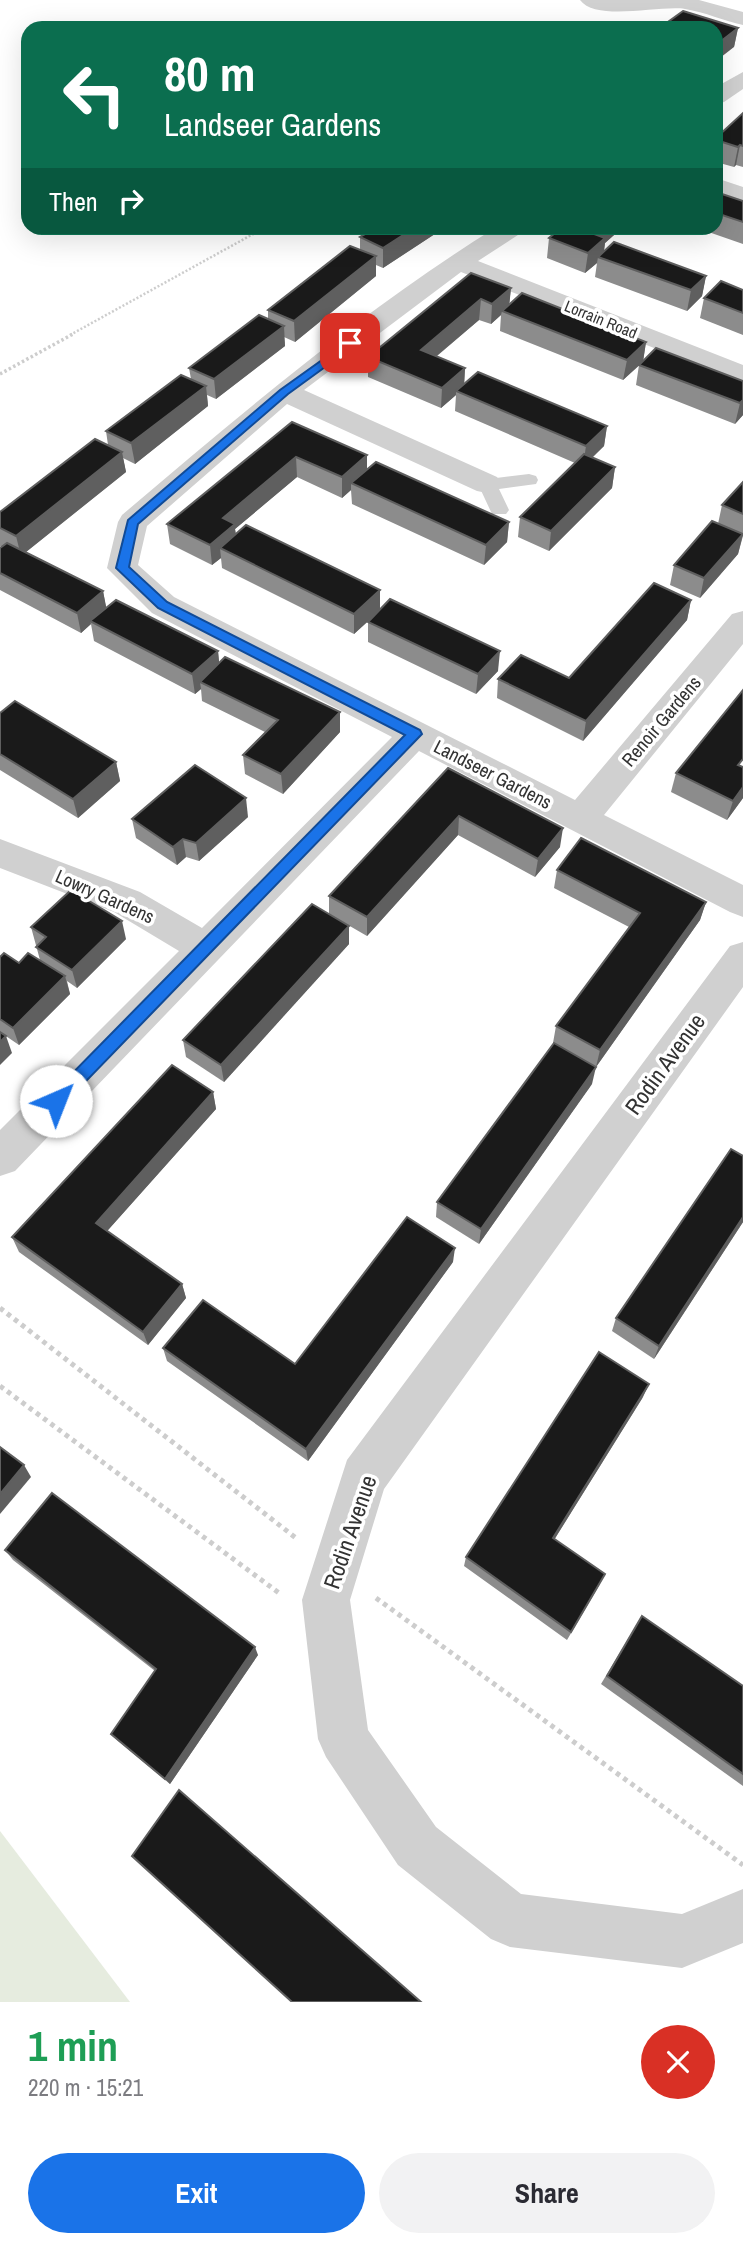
<!DOCTYPE html>
<meta charset="utf-8">
<style>
body{margin:0;font-family:"Archivo Narrow",sans-serif;background:#f2f2f3;color:#2b2b33;height:100vh;display:flex;flex-direction:column;font-size:26px;white-space:nowrap}
*{box-sizing:border-box;margin:0}
p{font-size:23px;color:#7c7c81}
.icon{flex:none;width:38px;height:38px;fill:none;stroke:currentColor;stroke-width:2;stroke-linecap:round;stroke-linejoin:round}
.map{position:relative;height:2002px;overflow:hidden}
.details{display:flex;flex-direction:column;background:#fff;flex:1}
.details>*{flex:none}
.guide{position:absolute;left:21px;top:21px;width:702px;height:214px;border-radius:21px;box-shadow:0 7px 28px #0002;background:#0b6e4f;color:#fff;overflow:hidden}
.pin{position:absolute;display:grid;place-items:center;width:60px;height:60px;color:#fff;margin:-30px;border-radius:14px;box-shadow:0 4px 10px #0006}
.me{position:absolute;width:77px;margin:-38px;rotate:44deg;stroke-linejoin:round;filter:drop-shadow(0 0 5px #0008)}
.turn{display:flex;align-items:center;gap:24px;height:147px;padding:0 28px;font-size:32px}
.turn .icon{width:91px;height:91px;stroke-width:2.5}
.turn b{display:block;font-size:49px;line-height:60px}
.then{display:flex;align-items:center;height:66px;padding:0 28px;background:#0003;gap:14px;font-size:26px}
.round{display:grid;place-items:center;flex:none;width:74px;height:74px;border-radius:37px;background:#f2f2f3}
.headline{display:flex;align-items:center;justify-content:space-between;height:119px;padding:0 28px}
h1{font-size:42px;font-weight:800;line-height:52px;color:#1e9e55}
.primary-button{display:flex;gap:14px;margin-top:auto;padding:14px 28px}
.primary-button a{flex:1;height:80px;border-radius:42px;background:#1a73e8;color:#fff;font-size:28px;font-weight:800;line-height:80px;text-align:center}
.primary-button a+a{background:#f2f2f3;color:#2b2b33}
.map>svg:first-child{display:block}
.green{fill:#e6ecdf}
.lines{fill:none;stroke-linecap:round;stroke-linejoin:round}
.path-far2{stroke:#cdcdcd;stroke-width:2.5;stroke-dasharray:2 2;stroke-linecap:butt}
.path-far1{stroke:#cdcdcd;stroke-width:3.5;stroke-dasharray:2.5 2.5;stroke-linecap:butt}
.path{stroke:#cdcdcd;stroke-width:5;stroke-dasharray:4.5 4.5;stroke-linecap:butt}
.lane{fill:#d0d0d0;fill-rule:evenodd}
.street{fill:#d0d0d0;fill-rule:evenodd}
.wall{fill:#8c8c8c}
.shaded-wall{fill:#5f5f5f}
.building{fill:#1a1a1a;stroke:#5f5f5f;stroke-width:2}
.route{fill:#1a73e8;stroke:#114b97;stroke-width:2}
.labels{text-anchor:middle;stroke-width:7;stroke-linejoin:round;paint-order:stroke}
.far-street-label{font-size:16px;fill:#333;stroke:#fff}
.street-label{font-size:19px;fill:#333;stroke:#fff}
.near-street-label{font-size:23px;fill:#333;stroke:#fff}
</style>
<div class="map">
<svg width="743" height="2002" viewBox="0 0 743 2002">
<rect width="100%" height="100%" fill="#fff"/>
<polygon class="green" points="0,1831 130,2002 0,2002"/>
<g class="lines">
<polyline class="path-far2" points="70,335 264,228"/>
<polyline class="path-far1" points="0,374 73,334"/>
<g class="path">
<polyline points="0,1308 296,1538"/>
<polyline points="0,1386 279,1593"/>
<polyline points="376,1598 743,1865"/>
</g>
<polygon class="lane" points="529,474 536,476 538,480 536,484 499,489 509,510 506,514 492,514 478,484 480,480"/>
<g class="street">
<path d="M580,0h119l44,12v13c-19,-4 -38,-13 -58,-16 -25,-4 -89,13 -105,-9z"/>
<polygon points="743,72 743,89 724,102 716,104 716,87"/>
<polygon points="716,178 743,187 743,202 716,193"/>
<path d="M495,228h30l-4,5 -43,28 265,104v18l-282,-111 -157,118 193,87 5,7 -5,7 -10,2 -10,-2 -190,-87 -140,122 -9,39 36,32 401,203 157,-186 11,-3v33l-139,171 139,70v32l-13,-5 -311,-161 -404,420 -15,5v-46l179,-179 -65,-39 -114,-44v-29l140,53 62,36 190,-191 -240,-124 -45,-45 11,-46 4,-7c120,-102 240,-204 373,-287z"/>
<polygon points="743,942 743,987 384,1489 350,1600 368,1730 436,1827 521,1894 682,1914 743,1889 743,1943 682,1968 510,1947 491,1939 398,1865 326,1757 318,1739 302,1600 347,1460 730,946"/>
</g>
</g>
<g class="wall">
<polygon points="668,22 738,28 734,47 716,28 667,28"/>
<polygon points="743,113 743,167 736,165 734,167 716,162 716,138"/>
<polygon points="716,192 743,201 743,244 697,228 716,228"/>
<polygon points="444,228 383,268 376,265 376,276 295,342 284,337 285,346 216,399 207,395 208,406 135,464 123,458 126,472 26,552 103,591 106,608 218,651 219,663 340,732 283,794 245,774 243,755 265,732 202,701 201,689 195,694 94,641 91,624 81,633 0,590 0,548 2,547 0,546 0,512 108,445 106,431 191,379 189,368 268,319 268,310 360,250 360,237"/>
<polygon points="561,228 622,228 605,243 604,251 706,276 702,296 687,311 595,277 597,263 585,273 547,258 549,238"/>
<polygon points="471,273 511,288 509,304 646,342 643,361 743,381 743,415 735,424 636,385 639,365 623,380 500,331 501,315 491,324 479,320 437,356 465,368 464,384 607,426 604,446 592,458 615,467 612,488 549,551 518,537 520,517 575,463 455,411 456,395 441,408 368,377 368,357"/>
<polygon points="743,290 743,335 700,318 704,298"/>
<polygon points="292,422 367,469 509,522 507,542 484,565 352,504 351,490 342,498 297,477 235,529 236,534 498,671 476,694 368,642 368,622 374,616 354,634 222,568 221,558 212,565 170,544 167,524"/>
<polygon points="743,482 743,536 738,554 700,598 670,585 674,565 718,524 722,505"/>
<polygon points="691,600 687,620 583,741 497,698 498,679 569,678"/>
<polygon points="0,713 116,762 120,781 78,818 0,770"/>
<polygon points="448,768 560,847 535,877 458,835 367,936 329,914 329,896"/>
<polygon points="676,773 743,798 727,820 671,792"/>
<polygon points="248,817 199,861 186,857 177,865 136,838 132,819"/>
<polygon points="557,870 706,902 700,920 596,1067 553,1043 556,1026 629,927 554,888"/>
<polygon points="349,926 349,944 224,1082 186,1057 183,1040"/>
<polygon points="31,927 126,939 77,988 67,981 70,994 19,1045 0,1032 0,957 19,963 40,960"/>
<polygon points="592,1084 479,1244 436,1217 437,1202"/>
<polygon points="213,1092 216,1109 107,1231 182,1284 186,1298 148,1345 19,1252 12,1237"/>
<polygon points="743,1156 743,1222 654,1359 612,1331 616,1318"/>
<polygon points="453,1262 308,1461 167,1361 163,1348 295,1364"/>
<polygon points="643,1397 554,1540 600,1584 567,1640 464,1566 466,1557"/>
<polygon points="5,1550 258,1655 170,1784 117,1740 111,1734 155,1671 13,1560"/>
<polygon points="642,1616 743,1686 743,1786 601,1684"/>
</g>
<g class="shaded-wall">
<polygon points="738,28 734,47 716,61 716,45"/>
<polygon points="740,145 736,165 734,167 738,147"/>
<polygon points="414,228 444,228 383,268 383,248"/>
<polygon points="602,228 622,228 605,243 603,258 598,257 597,263 585,273 588,253 594,234"/>
<polygon points="376,256 376,276 295,342 294,321"/>
<polygon points="706,276 702,296 687,311 691,290"/>
<polygon points="511,288 509,308 502,311 501,315 491,324 492,304"/>
<polygon points="481,299 479,320 420,370 421,350"/>
<polygon points="284,326 285,346 216,399 214,379"/>
<polygon points="646,342 643,362 623,380 627,360"/>
<polygon points="465,368 464,388 456,391 456,395 441,408 442,388"/>
<polygon points="206,386 208,406 135,464 131,443"/>
<polygon points="743,400 743,415 735,424 740,403"/>
<polygon points="607,426 604,446 583,466 586,446"/>
<polygon points="122,452 126,472 21,556 16,536"/>
<polygon points="367,455 367,475 351,483 351,490 342,498 342,477"/>
<polygon points="296,457 297,477 235,529 237,544 220,548 221,558 212,565 210,545 223,518"/>
<polygon points="615,467 612,488 549,551 551,531"/>
<polygon points="509,522 507,542 484,565 486,545"/>
<polygon points="743,534 738,554 700,598 704,578"/>
<polygon points="380,590 380,610 354,634 354,614"/>
<polygon points="103,591 107,611 90,621 91,624 81,633 77,613"/>
<polygon points="691,600 687,620 583,741 586,721"/>
<polygon points="218,651 220,671 200,682 201,689 195,694 192,674"/>
<polygon points="500,651 498,671 476,694 478,674"/>
<polygon points="340,712 340,732 283,794 281,774"/>
<polygon points="116,762 120,781 78,818 73,799"/>
<polygon points="743,787 743,798 727,820 733,801"/>
<polygon points="246,798 248,817 199,861 196,843"/>
<polygon points="459,816 458,835 367,936 367,917"/>
<polygon points="563,828 560,847 535,877 538,859"/>
<polygon points="183,839 186,857 177,865 173,847"/>
<polygon points="706,902 700,920 596,1067 600,1050"/>
<polygon points="122,921 126,939 77,988 72,970"/>
<polygon points="349,926 349,944 224,1082 221,1065"/>
<polygon points="65,976 70,994 19,1045 13,1028"/>
<polygon points="6,1036 12,1053 0,1065 0,1042"/>
<polygon points="596,1067 592,1084 479,1244 481,1229"/>
<polygon points="213,1092 216,1109 101,1238 96,1223"/>
<polygon points="743,1217 743,1222 654,1359 659,1346"/>
<polygon points="455,1248 453,1262 308,1461 306,1449"/>
<polygon points="182,1284 186,1298 148,1345 143,1332"/>
<polygon points="649,1384 643,1397 549,1548 553,1538"/>
<polygon points="24,1465 31,1477 0,1514 0,1494"/>
<polygon points="255,1647 258,1655 170,1784 165,1779"/>
</g>
<g class="building">
<polygon points="683,11 738,28 716,45 716,28 687,28 668,22"/>
<polygon points="743,113 743,146 740,145 738,147 716,140 716,138"/>
<polygon points="716,192 743,201 743,222 716,213"/>
<polygon points="376,228 414,228 383,248 360,237"/>
<polygon points="561,228 602,228 594,234 605,238 588,253 549,238"/>
<polygon points="614,242 706,276 691,290 598,257"/>
<polygon points="350,246 376,256 294,321 268,310"/>
<polygon points="471,273 511,288 492,304 481,299 421,350 465,368 442,388 368,357"/>
<polygon points="721,281 743,290 743,313 704,298"/>
<polygon points="522,293 646,342 627,360 502,311"/>
<polygon points="259,315 284,326 214,379 189,368"/>
<polygon points="656,348 743,381 743,400 740,403 639,365"/>
<polygon points="478,372 607,426 586,446 456,391"/>
<polygon points="181,375 206,386 131,443 106,431"/>
<polygon points="292,422 367,455 342,477 296,457 223,518 235,524 210,545 167,524"/>
<polygon points="95,439 122,452 16,536 0,528 0,512"/>
<polygon points="584,454 615,467 551,531 520,517"/>
<polygon points="376,462 509,522 486,545 351,483"/>
<polygon points="743,482 743,514 722,505"/>
<polygon points="712,521 743,534 704,578 674,565"/>
<polygon points="246,525 380,590 354,614 220,548"/>
<polygon points="7,543 103,591 77,613 0,573 0,548"/>
<polygon points="654,583 691,600 586,721 498,679 521,655 569,678"/>
<polygon points="390,599 500,651 478,674 368,622"/>
<polygon points="116,600 218,651 192,674 90,621"/>
<polygon points="225,657 340,712 281,774 243,755 278,720 200,682"/>
<polygon points="743,690 743,759 738,765 743,767 743,787 733,801 676,773"/>
<polygon points="15,701 116,762 73,799 0,754 0,713"/>
<polygon points="195,765 246,798 196,843 183,839 173,847 132,819"/>
<polygon points="448,768 563,828 538,859 459,816 367,917 329,896"/>
<polygon points="581,838 706,902 600,1050 556,1026 640,913 557,870"/>
<polygon points="71,890 122,921 72,970 36,947 46,937 31,927"/>
<polygon points="312,904 349,926 221,1065 183,1040"/>
<polygon points="4,953 19,963 28,953 65,976 13,1028 0,1019 0,957"/>
<polygon points="0,1032 6,1036 0,1042"/>
<polygon points="554,1043 596,1067 481,1229 437,1202"/>
<polygon points="172,1065 213,1092 96,1223 182,1284 143,1332 12,1237"/>
<polygon points="731,1149 743,1156 743,1217 659,1346 616,1318"/>
<polygon points="407,1217 455,1248 306,1449 163,1348 203,1300 295,1364"/>
<polygon points="599,1352 649,1384 553,1538 605,1574 571,1632 466,1557"/>
<polygon points="0,1447 24,1465 0,1494"/>
<polygon points="52,1493 255,1647 165,1779 111,1734 156,1669 5,1550"/>
<polygon points="642,1616 743,1686 743,1774 607,1676"/>
<polygon points="179,1790 421,2002 292,2002 132,1856"/>
</g>
<polygon class="route" points="350,340 355,343 354,346 288,394 138,524 129,567 167,602 420,730 422,734 62,1106 56,1108 50,1106 48,1101 50,1096 405,735 158,608 116,568 128,520 280,390"/>
<g class="labels">
<g class="far-street-label">
<text transform="translate(601 319) rotate(22)" y="6">Lorrain Road</text>
</g>
<g class="street-label">
<text transform="translate(661 721) rotate(-50)" y="7">Renoir Gardens</text>
<text transform="translate(493 774) rotate(27)" y="7">Landseer Gardens</text>
<text transform="translate(105 896) rotate(24)" y="7">Lowry Gardens</text>
</g>
<g class="near-street-label">
<text transform="translate(665 1064) rotate(-54)" y="8">Rodin Avenue</text>
<text transform="translate(350 1532) rotate(-71)" y="8">Rodin Avenue</text>
</g>
</g>
</svg>
<div class="pin" style="left:350px;top:343px;background:#d93025"><svg class="icon" aria-label="arrive" viewBox="0 0 24 24"><path d="M6 21V4h12l-3 4 3 4H6"/></svg></div>
<svg class="me" style="left:56px;top:1101px" viewBox="-20 -20 40 40"><circle r="19" fill="#fff"/><path d="M0-13L10 11 0 6-10 11z" fill="#1a73e8"/></svg>
<div class="guide">
<div class="turn"><svg class="icon" aria-label="left" viewBox="0 0 24 24"><path d="M17 20v-9H6M10 6l-5 5 5 5"/></svg><div><b>80 m</b>Landseer Gardens</div></div>
<div class="then">Then<svg class="icon" aria-label="right" viewBox="0 0 24 24"><path d="M7 20v-9h11M14 6l5 5-5 5"/></svg></div>
</div>
</div>
<section class="details">
<div class="headline"><div><h1>1 min</h1><p>220 m · 15:21</p></div><a class="round" style="background:#d93025;color:#fff"><svg class="icon" aria-label="close" viewBox="0 0 24 24"><path d="M6 6l12 12M18 6L6 18"/></svg></a></div>
<div class="primary-button"><a>Exit</a><a>Share</a></div>
</section>
